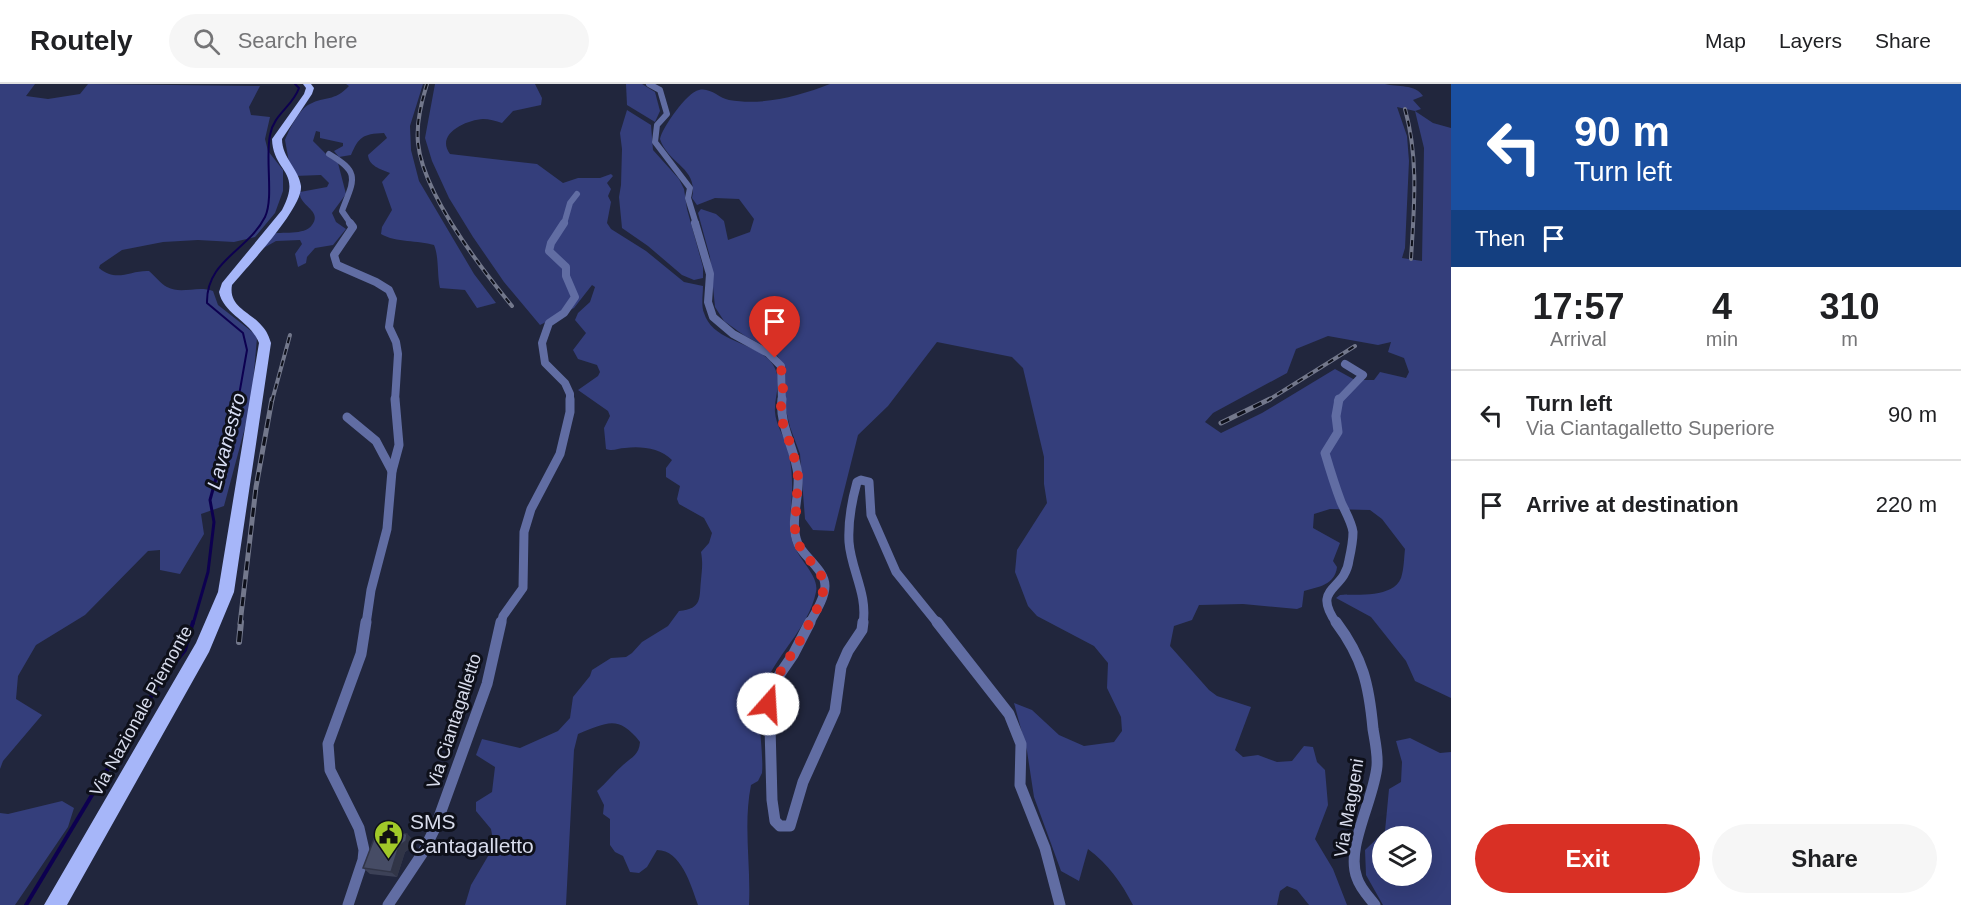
<!DOCTYPE html>
<style>
body{margin:0;font-family:Helvetica,sans-serif;background:#f6f6f6;color:#202124;height:100vh;display:flex;flex-direction:column;font-size:22px;white-space:nowrap}
*{box-sizing:border-box;margin:0}
p{font-size:20px;color:#757577}
.icon{flex:none;width:33px;height:33px;fill:none;stroke:currentColor;stroke-width:2;stroke-linecap:round;stroke-linejoin:round}
.map{position:relative;flex:1;overflow:hidden}
.panel{display:flex;flex-direction:column;background:#fff;width:510px}
.panel>*{flex:none}
.hud{background:#1a4fa0;color:#fff;overflow:hidden}
.controls{position:absolute;left:1372px;top:742px;display:grid;gap:12px}
.controls a{display:grid;place-items:center;width:60px;height:60px;border-radius:50%;background:#fff;box-shadow:0 6px 24px #0002;font-size:30px}
.pin{position:absolute;display:grid;place-items:center;width:51px;height:51px;color:#fff;margin:-62px -26px;border-radius:50% 50% 50% 0;rotate:-45deg;box-shadow:0 0 6px #0007}
.pin .icon{rotate:45deg}
.me{position:absolute;width:66px;margin:-33px;rotate:19deg;stroke-linejoin:round;filter:drop-shadow(0 0 4px #0008)}
.turn{display:flex;align-items:center;gap:21px;height:126px;padding:0 24px;font-size:27px}
.turn .icon{width:78px;height:78px;stroke-width:2.5}
.turn b{display:block;font-size:42px;line-height:51px}
.then{display:flex;align-items:center;height:57px;padding:0 24px;background:#0003;gap:12px;font-size:22px}
.eta{display:flex;justify-content:space-evenly;align-items:center;height:102px;text-align:center}
.eta b{font-size:36px;font-weight:700;line-height:42px}
.cta{display:flex;gap:12px;margin-top:auto;padding:12px 24px}
.cta a{flex:1;height:69px;border-radius:36px;background:#d93025;color:#fff;font-size:24px;font-weight:700;line-height:69px;text-align:center}
.cta a+a{background:#f6f6f6;color:#202124}
ul{padding:0;list-style:none}
li{display:flex;align-items:center;gap:18px;height:90px;padding:0 24px;border-top:2px solid #e0e0e0}
li div{flex:1}
li b{display:block;font-size:22px}
li em{font-style:normal}
header{display:flex;align-items:center;gap:36px;box-sizing:border-box;height:84px;padding:0 30px;background:#fff;border-bottom:2px solid #e0e0e0}
header strong{font-size:28px}
nav{display:flex;gap:33px;margin-inline-start:auto;font-size:21px}
.search{width:420px;height:54px;background:#f6f6f6;display:flex;align-items:center;gap:15px;box-sizing:border-box;padding:0 21px;border-radius:33px;color:#757577;font-size:22px}
main{display:flex;flex:1;min-height:0}
.map>svg:first-child{display:block}
.green{fill:#343e7b;fill-rule:evenodd}
.lines{fill:none;stroke-linecap:round;stroke-linejoin:round}
.stream-far2{stroke:#0d0050;stroke-width:2}
.stream-far1{stroke:#0d0050;stroke-width:3}
.stream{stroke:#0d0050;stroke-width:4}
.street-far3{stroke:#616da3;stroke-width:6}
.street-far2{stroke:#616da3;stroke-width:8}
.street-far1{stroke:#616da3;stroke-width:9}
.street{stroke:#616da3;stroke-width:11}
.primary{fill:#a6b6f9;fill-rule:evenodd}
.rail-far2-casing{stroke:#73788c;stroke-width:4}
.rail-far1-casing{stroke:#73788c;stroke-width:5}
.rail-casing{stroke:#73788c;stroke-width:6}
.rail-far2{stroke:#0e101a;stroke-width:2;stroke-dasharray:6;stroke-linecap:butt}
.rail-far1{stroke:#0e101a;stroke-width:3;stroke-dasharray:9;stroke-linecap:butt}
.rail{stroke:#0e101a;stroke-width:4;stroke-dasharray:11;stroke-linecap:butt}
.wall{fill:#3c4157}
.shaded-wall{fill:#313547}
.building{fill:#464c65;stroke:#313547;stroke-width:1.5}
.route{stroke:#d93025;stroke-width:10;stroke-dasharray:0 18}
.labels{text-anchor:middle;stroke-width:6;stroke-linejoin:round;paint-order:stroke}
.street-label{font-size:18px;fill:#d8dcec;stroke:#0e101a}
.water-label{font-size:20px;font-style:italic;fill:#d8def5;stroke:#0e101a}
.near-poi-label{font-size:21px;fill:#d8dcec;stroke:#0e101a;text-anchor:start}
</style>
<header>
<strong>Routely</strong>
<div class="search"><svg class="icon" aria-label="search" viewBox="0 0 24 24"><circle cx="10" cy="10" r="6"/><path d="M15 15l6 6"/></svg>Search here</div>
<nav><a>Map</a><a>Layers</a><a>Share</a></nav>
</header>
<main>
<div class="map">
<svg width="1451" height="821" viewBox="0 0 1451 821">
<rect width="100%" height="100%" fill="#21263d"/>
<g class="green">
<path d="M0,0h35l-9,12 22,3 32,-5 8,-10 172,2 -11,21 2,8 19,2 -5,22 3,12 15,19v21l-8,22 -20,24 -21,5 -36,-2 -35,2 -41,8 -22,15 -1,3c18,15 31,2 50,3 6,5 12,13 18,16 15,8 30,-2 46,4l5,14 37,29 2,4 -6,67 -27,101 -23,8 3,20 -24,40 -20,-4v-20l-12,1 -63,64 -49,30 -18,31 -2,23 26,16 -39,46 -3,8z"/>
<path d="M346,0h77l-13,42 1,24 8,31 55,93 22,29 -19,5 -12,-18 -25,-2c-3,-13 -1,-32 -6,-43 -16,-5 -38,-2 -53,-11l1,-7 10,-17 -10,-28 8,-9c-10,-4 -21,-7 -22,-18l19,-17 -3,-5c-22,1 -25,4 -33,22l-12,2 -5,-6 9,-5v-3l-23,-5v-6l-4,-1 -3,10 14,14 11,8 8,31 -14,19 4,9 10,7 -13,16 -18,3 -8,9 -1,6 -8,4 -3,-13 7,-10 -2,-4 -24,1 -16,9 10,-16c12,-3 34,2 42,-9 11,-15 -14,-19 -12,-33l27,-5 2,-4 -8,-8 -27,1 -4,-8 -5,-28c4,-10 14,-31 25,-36 15,-8 24,-2 39,-18z"/>
<path d="M435,0h100l7,14 -1,7 -28,6 -11,12c-6,-2 -13,-4 -19,-4 -17,1 -48,15 -33,35l87,10 26,19 15,-5h22l11,-4 2,2 -6,7 4,6 -3,7 3,6 -4,21 4,6 35,22 38,31 19,4c0,8 -2,20 1,27 10,33 62,28 72,58 5,14 -2,27 -1,41 1,13 8,22 12,34 3,11 5,25 5,36 1,18 -4,36 -1,54 3,21 29,38 25,56 -8,39 -45,66 -55,104 -5,18 3,56 1,77l-4,8 -7,4c-8,40 0,80 -2,120h-51c-7,-20 -17,-55 -41,-55l-10,17 -8,6 -9,-1 -7,-16 -8,-4 -5,-7v-26l-7,-5 1,-9 -7,-14c9,-8 17,-18 26,-26 9,-8 16,-10 17,-23 -22,-28 -33,-19 -62,-8l-4,16 -8,155h-101l6,-20 23,-39 -3,-17 -15,-18v-9l16,-10 3,-25 -19,-12 6,-16 38,9 38,-17 12,-13 3,-21 17,-21 2,-6 19,-12 15,-1 6,-4 10,-11 26,-16 11,-15c24,-2 20,-14 22,-31 1,-11 2,-17 0,-28l8,-9 3,-10 -8,-15 -25,-14 -2,-5 3,-13 -14,-9v-9l6,-8c-12,-12 -31,-14 -47,-12 -7,0 -12,4 -19,1l-2,-21 6,-12 -2,-5 -30,-21 20,-14 2,-4 -3,-7 -19,-6 -5,-9 13,-17 -11,-13 3,-7 12,-11 5,-15 -3,-2 -18,23 -34,17 -36,-43 -31,-45 -24,-39 -17,-37 -7,-23z"/>
<polygon points="626,0 642,0 655,8 660,27 655,38 627,21"/>
<path d="M830,0h555c12,3 31,0 38,12l-10,4 8,9 -6,2 18,12 18,5v570l-36,-17 -9,-20 -35,-44 -35,-19 4,-3c18,-1 53,3 61,-17 3,-9 3,-20 4,-29l-23,-30 -12,-9 -40,-1 -16,5 -1,14 27,15 -7,18 4,6c-2,18 -19,20 -33,24l-2,16 -5,2 -54,-5 -44,1 -7,15 -18,6 -4,20 39,44 8,6 34,11 -16,43 8,7 15,-2 19,7 15,-1 12,-15 9,1 4,15 8,8 3,35 -13,34 18,30 14,36h-38l-12,-15 -10,-4 -7,5 -3,14h-144c-12,-23 -24,-40 -45,-56l-9,32 -18,-10 -27,-74 -7,-46 -13,-48 18,7 27,25 25,11 30,-4 8,-11 -1,-14 -14,-29 1,-25 -14,-17 -57,-30 -9,-10 -13,-34 2,-22 30,-47 -3,-19v-27l-21,-89 -11,-11 -75,-15 -49,64 -30,29 -24,96 -21,-1 -8,-11 -5,-65 -10,-27 -4,-17 -1,-43 -11,-16 -29,-15 -21,-15 -9,-14 -5,-50 -12,-44 3,-4 15,5 8,7 4,19 22,-8 4,-13 -15,-20 -24,-1 -18,7 -5,-7c7,-30 -24,-34 -32,-59 2,-11 27,-47 39,-49 11,-3 20,8 30,10 34,6 70,-4 101,-16zM1397,23l18,4 9,37 -2,113 -20,-3 3,-10 4,-87 -2,-25zM1328,252l50,9 13,-3 -3,10 16,6 5,14 -3,6 -26,-6 -6,8h-19l-20,-11 -73,44 -41,20 -16,-11 8,-9 74,-40 9,-24z"/>
<polygon points="627,26 651,41 653,66 679,95 684,105 687,125 703,183 703,194 694,196 682,191 648,162 622,144 619,113 621,101 622,65 620,49"/>
<path d="M1410,654l30,15 11,-1v153h-68l-17,-30 -1,-25 20,-19 4,-42 12,-7 1,-20 -6,-21zM1383,753h39v39h-39z"/>
<polygon points="62,717 74,724 68,743 15,821 0,821 0,729 8,730"/>
</g>
<g class="lines">
<path class="stream-far2" d="M238,317l9,-51 -4,-17 -36,-30c-1,-43 41,-52 58,-86 9,-19 0,-58 5,-82 3,-20 23,-29 29,-47l-4,-4"/>
<polyline class="stream-far1" points="193,540 208,488 214,438 210,416 238,315"/>
<polyline class="stream" points="26,821 161,596 185,566 193,538"/>
<g class="street-far3">
<polyline points="649,0 660,6 667,30 657,41 655,58 690,104 688,114 696,140"/>
<path d="M329,70c32,19 25,25 13,57l9,13"/>
<polyline points="564,140 570,119 577,110"/>
</g>
<g class="street-far2">
<polyline points="350,139 353,143 334,171 337,181 376,198 389,206 393,215 389,243 396,258 398,270 395,317"/>
<polyline points="564,139 551,159 549,167 566,183 566,192 575,213 564,229 549,239 542,259 545,279 565,299 570,310 570,317"/>
<polyline points="695,139 710,190 708,218 713,233 733,250 768,269 781,282 782,317"/>
<polyline points="1338,317 1363,291 1345,280"/>
</g>
<g class="street-far1">
<path d="M782,315c-3,27 13,49 16,76 2,22 -9,48 0,69 6,13 27,26 27,42 0,12 -10,27 -16,38"/>
<polyline points="347,333 376,357 392,387"/>
<polyline points="366,540 371,506 387,445 392,387 399,361 395,315"/>
<polyline points="501,540 503,532 523,504 524,448 531,425 560,370 570,328 570,315"/>
<path d="M863,540c5,-30 -12,-54 -14,-82 -1,-19 3,-42 8,-60l4,-2 8,2 2,33 25,57 42,52"/>
<path d="M1337,540c-27,-38 8,-32 12,-64 2,-9 4,-19 4,-28 -1,-9 -8,-21 -12,-30 -6,-16 -11,-32 -16,-49l13,-21 -2,-16 3,-17"/>
</g>
<g class="street">
<polyline points="810,538 793,571 769,606 772,716 775,737 780,742 790,742 803,698 835,627 841,583 848,567 862,546 863,538"/>
<polyline points="937,538 1009,630 1021,660 1020,701 1045,764 1060,821"/>
<path d="M1336,538c27,36 33,63 37,107 2,12 5,25 4,37 -3,34 -32,82 -20,112 3,10 12,19 18,27"/>
<polyline points="348,821 363,776 364,766 359,744 330,686 328,660 361,570 366,538"/>
<polyline points="388,821 422,770 435,744 487,600 501,538"/>
</g>
<path class="primary" d="M303,0h8l3,4 -2,6 -30,45c0,19 17,30 19,47 2,22 -54,81 -69,99 -4,22 19,27 30,41 5,5 7,11 9,17l-37,249 -25,60 -142,253h-23l152,-262 22,-51 41,-249c-8,-22 -35,-28 -40,-51l3,-9 60,-73c21,-40 -9,-37 -10,-71l32,-45 2,-6z"/>
<defs>
<g id="rail-far2">
<path d="M427,0c-6,19 -11,39 -9,59 5,51 62,124 94,163"/>
<path d="M1405,25c14,50 9,99 6,150"/>
<polyline points="272,317 290,251"/>
<polyline points="1267,317 1355,262"/>
</g>
<g id="rail-far1">
<polyline points="1221,339 1270,315"/>
<polyline points="240,540 256,403 272,315"/>
</g>
<polyline id="rail" points="239,558 241,538"/>
</defs>
<use href="#rail-far2" class="rail-far2-casing"/>
<use href="#rail-far1" class="rail-far1-casing"/>
<use href="#rail" class="rail-casing"/>
<use href="#rail-far2" class="rail-far2"/>
<use href="#rail-far1" class="rail-far1"/>
<use href="#rail" class="rail"/>
</g>
<polygon class="wall" points="407,750 413,756 412,763 405,768 397,793 370,790 363,784 382,755"/>
<polygon class="shaded-wall" points="407,750 413,756 412,763 405,768 397,793 391,788 399,762"/>
<polygon class="building" points="393,747 407,750 406,757 399,762 391,788 363,784 374,755 382,755"/>
<g class="lines">
<polyline class="route" points="768,620 769,606 801,555 817,525 825,502 823,494 798,460 795,446 798,392 793,368 780,331 783,305 781,282 775,274"/>
</g>
<defs>
<symbol id="civic-pin" viewBox="-11 -11 22 30"><path d="M0 17L-7.5 6A9.5 9.5 0 1 1 7.5 6Z" fill="#a1c929" stroke="#0e101a"/><path d="M-.6-6.5H3V-4.5H.6V-3L4-1V1h2V6H-6V1h2V-1L-.6-3ZM-1.2 2.5V6h2.4V2.5Z" fill="#111"/></symbol>
</defs>
<g fill-rule="evenodd">
<use href="#civic-pin" x="372" y="734" width="33" height="45"/>
</g>
<g class="labels">
<g class="street-label">
<text transform="translate(141 627) rotate(-61)" y="6">Via Nazionale Piemonte</text>
<text transform="translate(454 637) rotate(-72)" y="6">Via Ciantagalletto</text>
<text transform="translate(1349 724) rotate(-80)" y="6">Via Maggeni</text>
</g>
<g class="water-label">
<text transform="translate(226 357) rotate(-75)" y="7">Lavanestro</text>
</g>
<g class="near-poi-label">
<text x="410" y="745">SMS<tspan x="410" dy="24">Cantagalletto</tspan></text>
</g>
</g>
</svg>
<div class="controls">
<a><svg class="icon" aria-label="layers" viewBox="0 0 24 24"><path d="M12 4l9 5-9 5-9-5zM3 14l9 5 9-5"/></svg></a>
</div>
<div class="pin" style="left:775px;top:274px;background:#d93025"><svg class="icon" aria-label="arrive" viewBox="0 0 24 24"><path d="M6 21V4h12l-3 4 3 4H6"/></svg></div>
<svg class="me" style="left:768px;top:620px" viewBox="-20 -20 40 40"><circle r="19" fill="#fff"/><path d="M0-13L10 11 0 6-10 11z" fill="#d93025"/></svg>
</div>
<section class="panel">
<div class="hud">
<div class="turn"><svg class="icon" aria-label="left" viewBox="0 0 24 24"><path d="M17 20v-9H6M10 6l-5 5 5 5"/></svg><div><b>90 m</b>Turn left</div></div>
<div class="then">Then<svg class="icon" aria-label="arrive" viewBox="0 0 24 24"><path d="M6 21V4h12l-3 4 3 4H6"/></svg></div>
</div>
<div class="eta">
<div><b>17:57</b><p>Arrival</p></div>
<div><b>4</b><p>min</p></div>
<div><b>310</b><p>m</p></div>
</div>
<ul>
<li><svg class="icon" aria-label="left" viewBox="0 0 24 24"><path d="M17 20v-9H6M10 6l-5 5 5 5"/></svg><div><b>Turn left</b><p>Via Ciantagalletto Superiore</p></div><em>90 m</em></li>
<li><svg class="icon" aria-label="arrive" viewBox="0 0 24 24"><path d="M6 21V4h12l-3 4 3 4H6"/></svg><div><b>Arrive at destination</b></div><em>220 m</em></li>
</ul>
<div class="cta"><a>Exit</a><a>Share</a></div>
</section>
</main>
